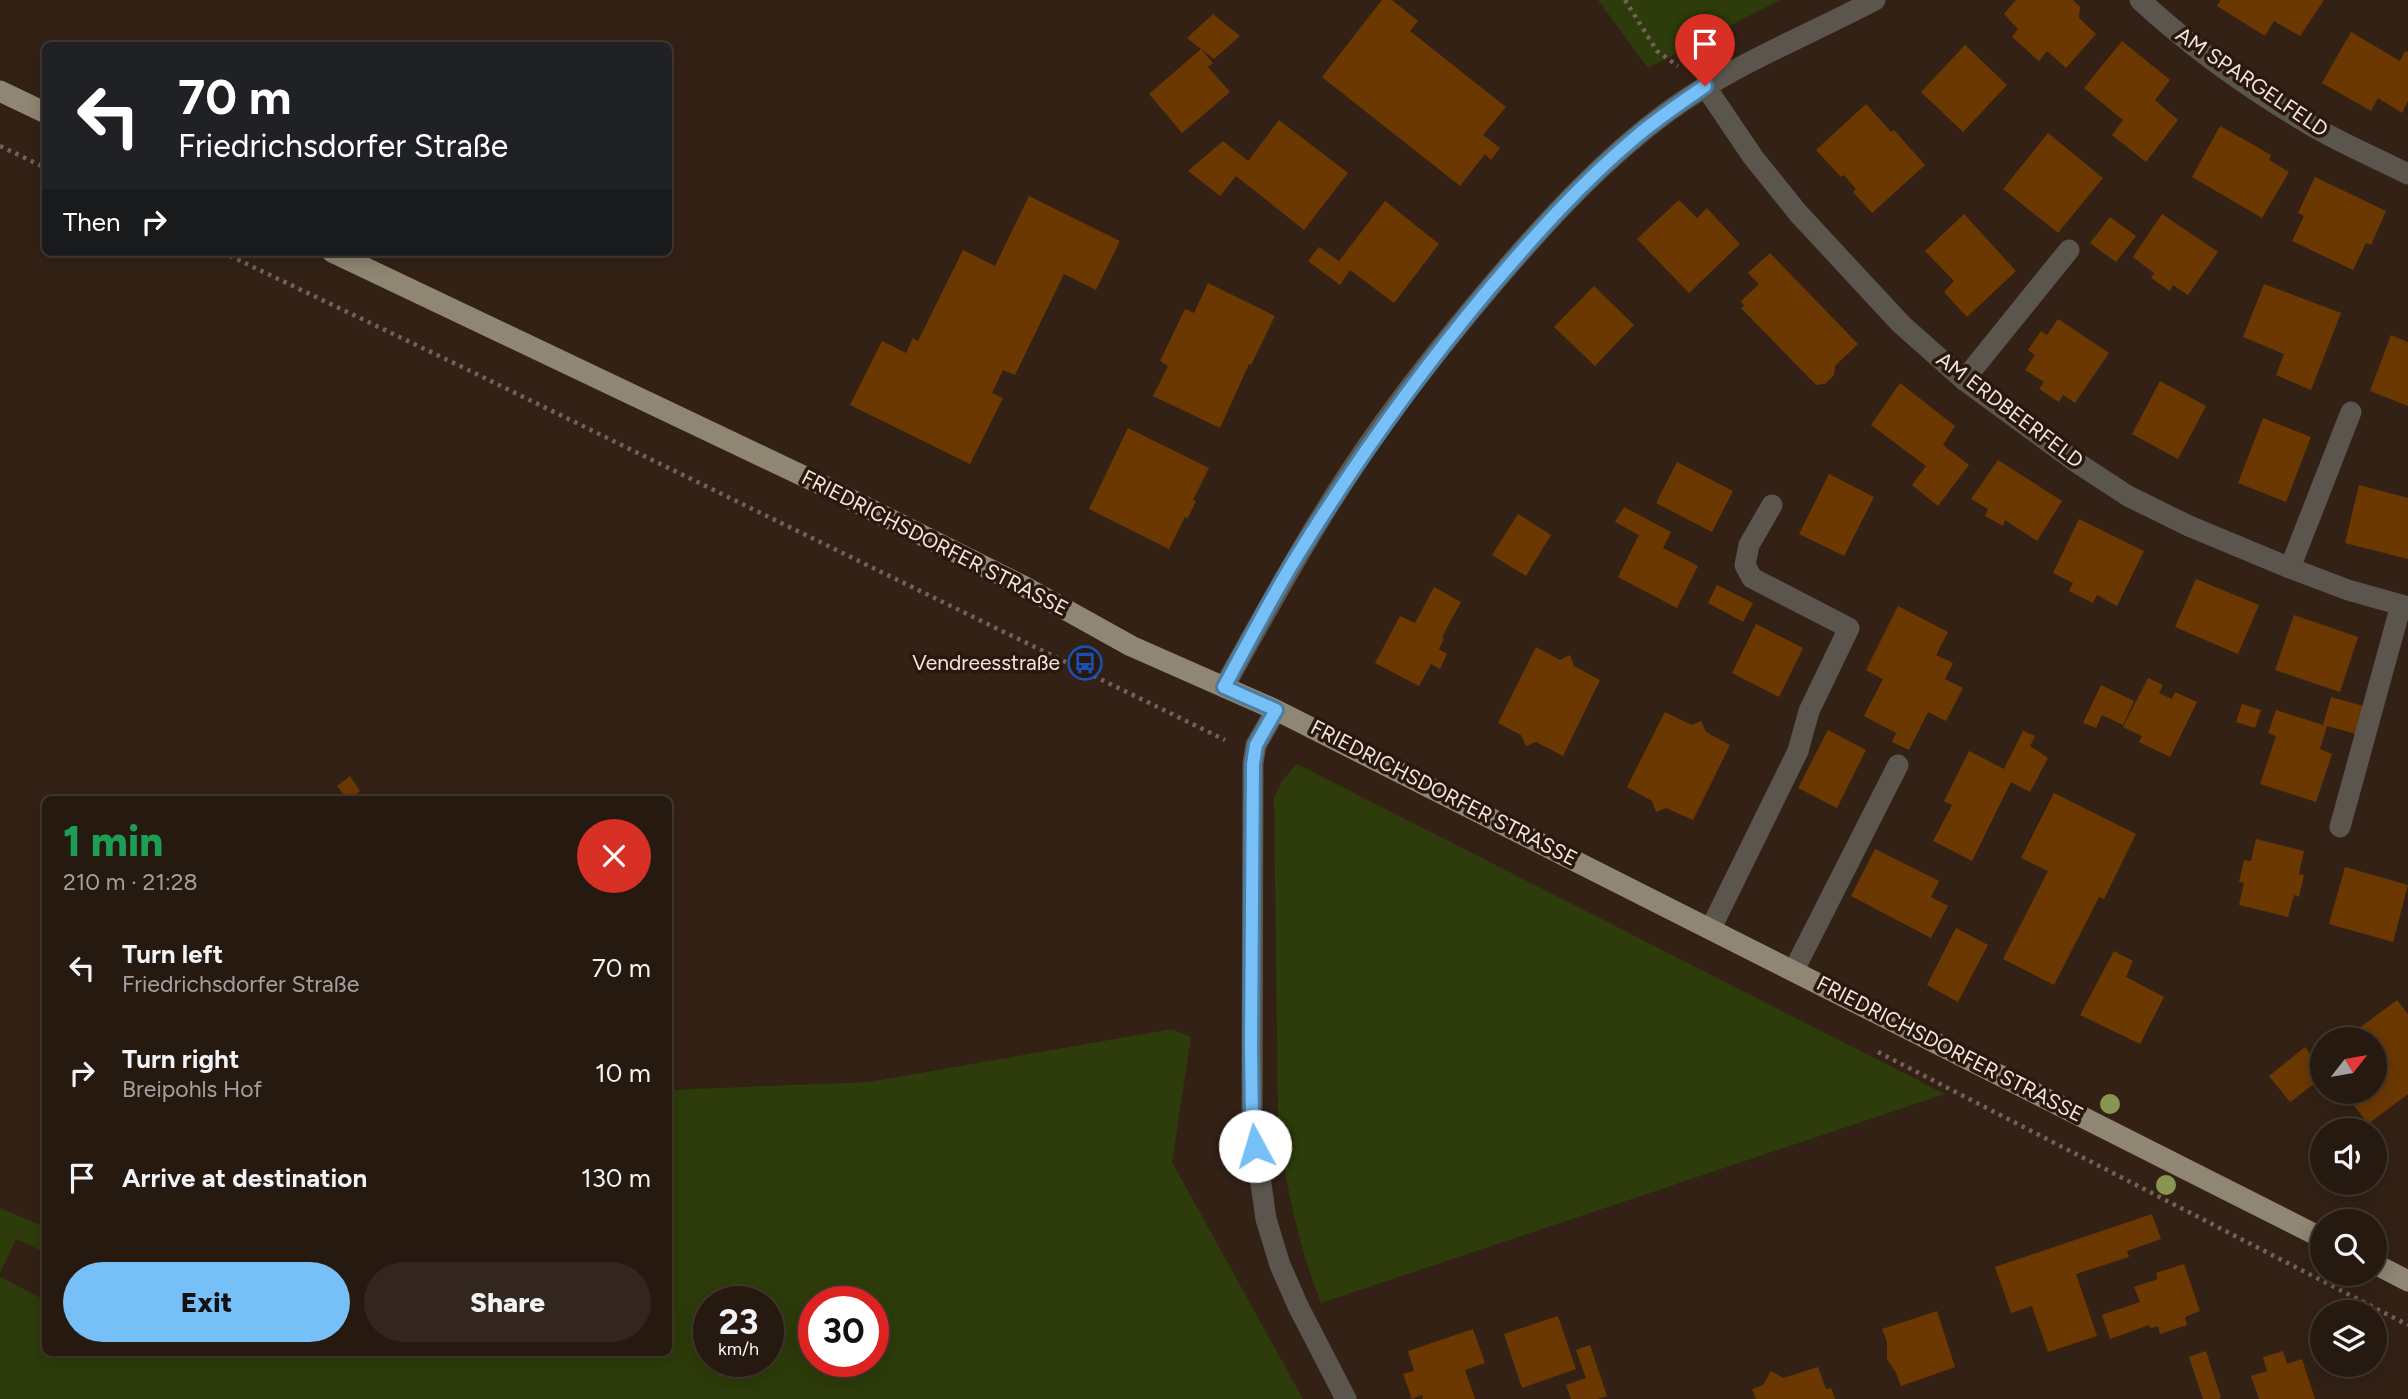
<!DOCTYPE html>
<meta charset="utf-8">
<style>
body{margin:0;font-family:Figtree,sans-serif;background:#32261e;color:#f1f3f6;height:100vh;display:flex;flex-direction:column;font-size:26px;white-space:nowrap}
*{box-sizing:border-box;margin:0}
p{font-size:23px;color:#a4a09f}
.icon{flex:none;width:38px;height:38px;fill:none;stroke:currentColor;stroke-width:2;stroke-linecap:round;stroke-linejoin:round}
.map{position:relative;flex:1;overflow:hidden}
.details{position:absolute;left:42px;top:796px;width:630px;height:560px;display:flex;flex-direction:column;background:#261910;border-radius:10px;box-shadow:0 4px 18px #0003,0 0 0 2px #423830}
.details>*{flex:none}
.hud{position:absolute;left:42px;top:42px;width:630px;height:214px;border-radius:10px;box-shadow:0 4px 18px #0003,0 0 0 2px #423830;background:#202124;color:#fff;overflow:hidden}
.needle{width:46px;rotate:59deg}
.controls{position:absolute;left:2310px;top:1027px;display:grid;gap:14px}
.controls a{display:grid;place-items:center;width:77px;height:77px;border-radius:50%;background:#261910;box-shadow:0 4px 18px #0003,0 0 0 2px #423830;font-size:35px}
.speed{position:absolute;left:693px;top:1286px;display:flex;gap:14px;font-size:35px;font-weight:700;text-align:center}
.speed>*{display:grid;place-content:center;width:91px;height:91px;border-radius:50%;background:#261910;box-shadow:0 4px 18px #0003,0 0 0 2px #423830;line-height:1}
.speed small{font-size:18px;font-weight:400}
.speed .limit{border:10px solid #d22;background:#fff;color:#111}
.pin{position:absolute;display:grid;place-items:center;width:60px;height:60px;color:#fff;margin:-72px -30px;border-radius:50% 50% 50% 0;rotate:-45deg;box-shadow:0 0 7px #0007}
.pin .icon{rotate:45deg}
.me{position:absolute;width:77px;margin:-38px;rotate:354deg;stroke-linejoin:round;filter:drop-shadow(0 0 5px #0008)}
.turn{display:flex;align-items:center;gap:24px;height:147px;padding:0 21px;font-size:32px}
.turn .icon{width:91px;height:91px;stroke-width:2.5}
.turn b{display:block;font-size:49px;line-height:60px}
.then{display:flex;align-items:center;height:66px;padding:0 21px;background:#0003;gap:14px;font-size:26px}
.round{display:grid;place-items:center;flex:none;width:74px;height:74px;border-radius:37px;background:#32261e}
.summary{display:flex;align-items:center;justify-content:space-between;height:119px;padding:0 21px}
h1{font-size:42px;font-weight:800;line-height:52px;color:#1e9e55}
.cta{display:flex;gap:14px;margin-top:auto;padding:14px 21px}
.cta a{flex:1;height:80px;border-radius:42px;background:#76c0f7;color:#111;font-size:28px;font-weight:800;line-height:80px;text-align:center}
.cta a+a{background:#32261e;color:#f1f3f6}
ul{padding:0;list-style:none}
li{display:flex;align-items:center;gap:21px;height:105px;padding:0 21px}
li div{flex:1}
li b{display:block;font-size:26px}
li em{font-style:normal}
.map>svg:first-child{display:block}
.green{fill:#2d3c0a;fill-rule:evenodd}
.building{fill:#6c3802}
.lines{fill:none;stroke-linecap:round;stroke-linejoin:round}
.path{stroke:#726157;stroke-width:4.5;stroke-dasharray:3.5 5;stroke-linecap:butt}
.minor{stroke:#5b564d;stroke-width:21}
.major{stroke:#8f8673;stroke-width:21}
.tree{fill:#889652}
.route-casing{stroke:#4d7da1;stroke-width:18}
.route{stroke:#76c0f7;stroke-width:12}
.labels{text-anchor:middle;stroke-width:7;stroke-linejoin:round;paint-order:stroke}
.street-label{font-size:21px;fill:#f2e5dd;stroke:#29180b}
.poi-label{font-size:21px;fill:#f2e5dd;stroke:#29180b;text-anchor:end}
</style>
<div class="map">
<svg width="2408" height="1399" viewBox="0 0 2408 1399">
<rect width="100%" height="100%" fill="#332115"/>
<g class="green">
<polygon points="1598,0 1780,0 1648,68"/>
<path d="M1297,764l648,330 -624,209c-24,-61 -36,-120 -43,-185l-4,-320 8,-17z"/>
<path d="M1172,1029l19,8 -19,125 131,237h-1303v-122l45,23 1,53h622l1,-263 200,-8zM768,1302v60h-59v-60zM814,1302h59v60h-59z"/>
<polygon points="0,1208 45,1227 46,1250 44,1252 16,1239 0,1273"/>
</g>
<g class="building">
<polygon points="1382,0 1392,0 1418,21 1410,31 1506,107 1483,135 1500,148 1491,160 1485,154 1460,186 1322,77"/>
<polygon points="2016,0 2073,0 2080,7 2079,18 2096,34 2066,68 2047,51 2039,61 2012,37 2018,29 2004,14"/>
<polygon points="2221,0 2324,0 2300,36 2274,21 2265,36 2217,6"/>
<polygon points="1213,14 1240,36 1214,59 1187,38"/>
<polygon points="2351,32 2400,61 2405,51 2408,52 2408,101 2402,113 2378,98 2371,111 2322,83"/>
<polygon points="2122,41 2170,80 2155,100 2178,120 2146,162 2112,135 2123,120 2084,88"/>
<polygon points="1965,45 2007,85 1963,132 1921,92"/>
<polygon points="1201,49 1213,63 1208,67 1230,92 1182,133 1149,94"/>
<polygon points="1866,104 1891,132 1894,130 1925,165 1872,213 1853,192 1856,189 1844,175 1841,177 1816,150"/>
<polygon points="1279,120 1348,173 1304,230 1236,176 1220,196 1188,171 1223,141 1248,161"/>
<polygon points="2220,126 2271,155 2269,160 2289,172 2262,218 2192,177"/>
<polygon points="2048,133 2103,178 2058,233 2003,189"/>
<polygon points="2315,177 2386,211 2371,245 2366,243 2353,270 2292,241 2304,216 2298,213"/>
<polygon points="1029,196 1120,241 1096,290 1064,274 1015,375 1003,370 992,393 1003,398 970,464 850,405 882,341 906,353 913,338 918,341 963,250 995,266"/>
<polygon points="1679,200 1697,218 1707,208 1740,244 1689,293 1637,239"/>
<polygon points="1385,201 1439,244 1394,303 1350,270 1340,285 1308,261 1319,247 1339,261"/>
<polygon points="1964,214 2016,271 1967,317 1944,292 1954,281 1925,251"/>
<polygon points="2162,214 2218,252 2188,295 2173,285 2170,291 2151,278 2154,273 2133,257"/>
<polygon points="2110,217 2136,236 2116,262 2090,243"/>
<polygon points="1770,253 1858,344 1835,366 1834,375 1825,384 1816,385 1741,308 1744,306 1741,301 1759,284 1748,273"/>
<polygon points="1208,283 1275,316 1251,365 1249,364 1220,428 1153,396 1168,366 1160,361 1185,309 1194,313"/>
<polygon points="2264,284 2341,313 2311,390 2276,375 2284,354 2243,337"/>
<polygon points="1594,286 1634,325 1595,366 1554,327"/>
<polygon points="2058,319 2109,353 2075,403 2063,395 2059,402 2039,389 2044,382 2025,370 2035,355 2028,350 2041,331 2047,335"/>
<polygon points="2391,335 2408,342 2408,406 2370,391"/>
<polygon points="2160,381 2206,406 2178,459 2132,434"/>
<polygon points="1900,383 1955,426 1943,445 1969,465 1938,506 1912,485 1926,466 1871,425"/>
<polygon points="2263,418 2311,437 2286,502 2238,483"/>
<polygon points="1128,428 1209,468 1193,500 1196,501 1188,518 1185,517 1169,549 1089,509"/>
<polygon points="1998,460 2062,501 2037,541 2005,520 2003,526 1985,516 1988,509 1971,499"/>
<polygon points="1677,462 1733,491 1712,532 1656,503"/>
<polygon points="1829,474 1874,497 1844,556 1799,534"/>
<polygon points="2359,485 2408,498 2408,559 2345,543"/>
<polygon points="1624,507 1671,532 1663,548 1698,566 1677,608 1618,577 1639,535 1615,522"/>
<polygon points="1518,514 1551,535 1526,576 1492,555"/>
<polygon points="2079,519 2144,551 2117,606 2097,595 2093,603 2069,591 2073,583 2053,573"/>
<polygon points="2196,579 2259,605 2238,654 2175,627"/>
<polygon points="1717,585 1753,603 1743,622 1708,603"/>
<polygon points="1434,587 1461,602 1442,637 1444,638 1439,649 1447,654 1440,669 1431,664 1419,686 1375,663 1400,616 1415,623"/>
<polygon points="1898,606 1948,632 1936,655 1953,663 1945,679 1963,688 1946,721 1928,712 1909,750 1892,742 1896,733 1864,716 1883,679 1866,670"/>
<polygon points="2294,615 2358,637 2340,692 2275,670"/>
<polygon points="1756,624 1803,648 1779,697 1732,673"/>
<polygon points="1536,647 1560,660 1570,655 1574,666 1600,680 1563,756 1536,742 1526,746 1521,735 1498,723"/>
<polygon points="2148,678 2163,685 2159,693 2172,699 2175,692 2197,702 2170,757 2139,742 2142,736 2123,727"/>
<polygon points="2101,685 2134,701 2123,725 2102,715 2096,728 2083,723"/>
<polygon points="2331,697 2363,706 2356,734 2327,726 2320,749 2332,754 2316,802 2260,784 2276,736 2268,733 2276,710 2323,725"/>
<polygon points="2242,704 2261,710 2255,728 2236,722"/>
<polygon points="1665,712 1692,725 1701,721 1706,732 1730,745 1693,820 1666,808 1656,812 1652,801 1627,787"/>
<polygon points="1828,730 1866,750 1837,808 1798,788"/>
<polygon points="2023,731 2035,736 2030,746 2048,758 2030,792 2011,782 1972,861 1933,841 1952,805 1944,801 1969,751 2004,769"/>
<polygon points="350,776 360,791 348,800 337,786"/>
<polygon points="2054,793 2136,834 2104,899 2099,897 2054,985 2003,959 2048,871 2021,858"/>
<polygon points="2256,839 2304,851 2299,874 2304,875 2299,897 2294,895 2288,917 2239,905 2244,883 2239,882 2244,860 2251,861"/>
<polygon points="1875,849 1939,881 1931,897 1948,906 1931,938 1851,896"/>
<polygon points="2345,867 2408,885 2393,942 2329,924"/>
<polygon points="1956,928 1988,945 1958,1002 1927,985"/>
<polygon points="2114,951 2133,961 2126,977 2164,997 2140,1044 2080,1015"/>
<polygon points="2397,1000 2408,1014 2408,1094 2368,1124 2344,1092 2375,1092 2375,1040 2360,1040 2354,1032"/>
<polygon points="2305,1047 2322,1069 2322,1078 2290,1102 2269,1076"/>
<polygon points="2152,1214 2161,1239 2127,1251 2129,1257 2076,1274 2097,1336 2048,1352 2032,1306 2011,1313 1995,1267"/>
<polygon points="2184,1264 2200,1311 2185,1317 2187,1325 2160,1334 2158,1326 2150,1328 2149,1325 2110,1339 2102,1315 2140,1302 2134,1287 2158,1279 2156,1273"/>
<polygon points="1937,1311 1955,1367 1901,1386 1896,1373 1887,1359 1887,1341 1882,1329"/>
<polygon points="1558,1316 1576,1369 1522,1388 1504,1334"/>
<polygon points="1473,1329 1485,1363 1465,1370 1475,1399 1423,1399 1422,1395 1412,1399 1403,1374 1414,1371 1408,1351"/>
<polygon points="1590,1345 1607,1396 1598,1399 1571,1399 1566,1385 1586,1378 1576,1350"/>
<polygon points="2206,1351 2221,1398 2218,1399 2203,1399 2189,1357"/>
<polygon points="2283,1351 2287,1364 2302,1359 2315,1399 2259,1399 2251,1376 2267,1371 2263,1357"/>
<polygon points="1818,1367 1826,1389 1831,1388 1835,1399 1756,1399 1752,1389 1763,1385 1771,1371 1783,1378"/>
</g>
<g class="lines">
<g class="path">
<polyline points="1625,0 1657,51 1678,66"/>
<polyline points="0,146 46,168"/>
<polyline points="222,252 458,365 1225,740"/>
<polyline points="1878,1052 2408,1325"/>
</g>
<g class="minor">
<path d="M2140,0c52,48 111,90 172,126 31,18 64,32 96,48"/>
<polyline points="1705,86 1753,157 1798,213 1901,324 1964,380 2076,462 2128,496 2189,526 2290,568 2348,590 2408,607"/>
<polyline points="1964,380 2069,250"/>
<polyline points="2290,568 2351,412"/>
<path d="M1224,687c50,-90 99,-180 159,-263 40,-56 83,-109 128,-161 47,-54 97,-107 155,-150 65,-48 139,-76 209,-113"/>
<polyline points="1276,710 1256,745 1253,763 1252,1121 1266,1219 1280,1265 1298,1306 1346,1399"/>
<polyline points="2340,827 2401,605"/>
<polyline points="1711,928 1798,751 1809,711 1849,628 1752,578 1745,565 1749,545 1772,505"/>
<polyline points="1794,970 1898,765"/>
</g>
<g class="major">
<polyline points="0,91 46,113"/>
<polyline points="332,252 820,484 1025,587 1131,646 1276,710 2322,1238"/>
<polyline points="2375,1264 2408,1281"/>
</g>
</g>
<g class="tree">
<circle cx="2110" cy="1104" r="10"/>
<circle cx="2166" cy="1185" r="10"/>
</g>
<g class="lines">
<defs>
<path id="route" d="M1255,1146l-3,-25 -1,-74 2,-283 3,-19 20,-35 -52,-23c23,-42 45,-85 70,-126 59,-96 123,-186 195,-272 46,-54 93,-107 148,-153 21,-18 45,-34 68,-50"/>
</defs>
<use href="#route" class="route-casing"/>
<use href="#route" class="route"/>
</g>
<defs>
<symbol id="bus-ring" viewBox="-11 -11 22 22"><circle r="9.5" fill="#29180b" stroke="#1a4fb4" stroke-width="1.5"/><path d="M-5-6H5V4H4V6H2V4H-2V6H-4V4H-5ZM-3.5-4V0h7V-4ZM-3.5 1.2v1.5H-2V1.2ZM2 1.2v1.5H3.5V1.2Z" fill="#1a4fb4"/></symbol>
</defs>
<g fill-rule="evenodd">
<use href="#bus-ring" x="1066" y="644" width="38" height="38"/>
</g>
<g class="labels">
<g class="street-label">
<text transform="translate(2252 82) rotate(34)" y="7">AM SPARGELFELD</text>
<text transform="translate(2010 410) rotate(37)" y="7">AM ERDBEERFELD</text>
<text transform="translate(935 543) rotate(27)" y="7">FRIEDRICHSDORFER STRASSE</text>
<text transform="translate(1444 793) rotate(27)" y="7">FRIEDRICHSDORFER STRASSE</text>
<text transform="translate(1950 1049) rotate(27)" y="7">FRIEDRICHSDORFER STRASSE</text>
</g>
<g class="poi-label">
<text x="1060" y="670">Vendreesstraße</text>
</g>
</g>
</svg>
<div class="controls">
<a><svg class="needle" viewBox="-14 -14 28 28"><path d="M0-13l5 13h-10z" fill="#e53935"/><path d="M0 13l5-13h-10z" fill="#a4a09f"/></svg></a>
<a><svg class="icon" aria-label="sound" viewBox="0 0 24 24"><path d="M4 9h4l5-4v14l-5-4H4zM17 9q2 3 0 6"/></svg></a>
<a><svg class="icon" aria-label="search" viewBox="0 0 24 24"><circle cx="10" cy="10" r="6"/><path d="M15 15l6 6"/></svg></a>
<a><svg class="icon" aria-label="layers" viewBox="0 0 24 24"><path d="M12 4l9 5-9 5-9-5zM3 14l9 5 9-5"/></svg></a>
</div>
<div class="speed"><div>23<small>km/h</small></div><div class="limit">30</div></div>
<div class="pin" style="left:1705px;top:86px;background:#d93025"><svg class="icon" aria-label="arrive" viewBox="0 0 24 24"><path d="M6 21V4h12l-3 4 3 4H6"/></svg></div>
<svg class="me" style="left:1255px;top:1146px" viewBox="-20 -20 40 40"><circle r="19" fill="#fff"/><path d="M0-13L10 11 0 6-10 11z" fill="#76c0f7"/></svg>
<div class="hud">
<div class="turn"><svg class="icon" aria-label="left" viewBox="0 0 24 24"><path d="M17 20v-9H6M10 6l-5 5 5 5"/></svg><div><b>70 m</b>Friedrichsdorfer Straße</div></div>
<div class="then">Then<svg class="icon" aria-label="right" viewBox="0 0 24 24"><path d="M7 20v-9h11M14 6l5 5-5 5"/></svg></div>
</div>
<section class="details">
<div class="summary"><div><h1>1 min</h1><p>210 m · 21:28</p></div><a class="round" style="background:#d93025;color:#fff"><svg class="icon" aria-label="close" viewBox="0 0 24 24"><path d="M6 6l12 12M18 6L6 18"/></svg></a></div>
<ul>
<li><svg class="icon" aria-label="left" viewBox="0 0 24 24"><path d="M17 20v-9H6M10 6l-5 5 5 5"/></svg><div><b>Turn left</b><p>Friedrichsdorfer Straße</p></div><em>70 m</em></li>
<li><svg class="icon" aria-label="right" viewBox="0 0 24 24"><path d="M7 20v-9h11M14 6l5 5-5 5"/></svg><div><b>Turn right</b><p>Breipohls Hof</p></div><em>10 m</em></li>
<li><svg class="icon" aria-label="arrive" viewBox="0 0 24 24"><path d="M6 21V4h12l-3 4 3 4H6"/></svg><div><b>Arrive at destination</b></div><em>130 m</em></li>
</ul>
<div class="cta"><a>Exit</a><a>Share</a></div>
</section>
</div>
